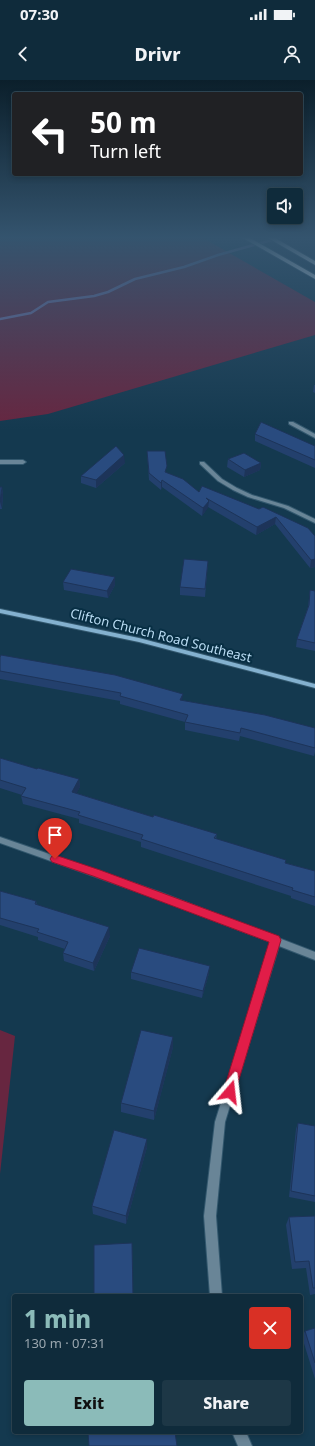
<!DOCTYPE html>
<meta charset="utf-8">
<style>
body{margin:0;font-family:"Noto Sans",sans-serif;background:#1d3746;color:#f1f3f6;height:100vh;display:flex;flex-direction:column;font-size:15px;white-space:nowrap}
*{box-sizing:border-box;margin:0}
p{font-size:13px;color:#9ba7af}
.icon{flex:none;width:22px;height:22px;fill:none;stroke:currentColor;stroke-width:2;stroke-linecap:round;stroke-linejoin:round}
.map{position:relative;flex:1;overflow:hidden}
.side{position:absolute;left:12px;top:1214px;width:291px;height:140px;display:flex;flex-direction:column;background:#0f2b3b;border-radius:4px;box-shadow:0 2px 6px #0003,0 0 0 1px #2f4755}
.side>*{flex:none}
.hud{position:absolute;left:12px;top:12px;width:291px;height:84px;border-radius:4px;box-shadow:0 2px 6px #0003,0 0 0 1px #2f4755;background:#202124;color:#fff;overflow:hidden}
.buttons{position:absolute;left:267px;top:108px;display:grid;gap:8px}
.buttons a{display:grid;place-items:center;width:36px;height:36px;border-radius:4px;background:#0f2b3b;box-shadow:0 2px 6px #0003,0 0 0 1px #2f4755;font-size:20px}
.pin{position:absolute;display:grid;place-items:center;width:34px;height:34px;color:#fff;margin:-41px -17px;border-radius:50% 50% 50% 0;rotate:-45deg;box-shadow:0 0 4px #0007}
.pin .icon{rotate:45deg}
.me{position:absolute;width:44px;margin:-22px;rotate:17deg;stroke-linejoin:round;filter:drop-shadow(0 0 3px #0008)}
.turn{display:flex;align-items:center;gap:14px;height:84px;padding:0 12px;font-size:18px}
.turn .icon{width:52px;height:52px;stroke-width:2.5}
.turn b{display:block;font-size:28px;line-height:34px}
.round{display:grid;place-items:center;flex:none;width:42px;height:42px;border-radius:4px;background:#1d3746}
.overview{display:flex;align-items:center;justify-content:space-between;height:68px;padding:0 12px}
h1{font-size:24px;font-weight:800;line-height:30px;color:#8bbbb9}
.button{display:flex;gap:8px;margin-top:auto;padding:8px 12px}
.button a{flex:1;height:46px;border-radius:4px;background:#8bbbb9;color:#111;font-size:16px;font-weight:800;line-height:46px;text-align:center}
.button a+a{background:#1d3746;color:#f1f3f6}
.status{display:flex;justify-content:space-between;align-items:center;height:28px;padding:0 20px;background:#0f2b3b;direction:ltr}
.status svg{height:11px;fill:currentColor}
header{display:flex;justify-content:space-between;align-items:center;height:52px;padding:0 12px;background:#0f2b3b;font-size:18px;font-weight:800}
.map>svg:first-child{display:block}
.green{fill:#672640}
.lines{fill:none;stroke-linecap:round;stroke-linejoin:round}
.stream{stroke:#736da2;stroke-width:2.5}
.street-casing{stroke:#32576d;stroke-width:2}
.secondary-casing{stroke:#32576d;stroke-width:2}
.highway-casing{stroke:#32576d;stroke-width:2}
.street{fill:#698597;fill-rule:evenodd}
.secondary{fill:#84b1cf;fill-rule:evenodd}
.highway{fill:#ddebf4;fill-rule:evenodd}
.wall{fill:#23406d}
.shaded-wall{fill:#1d3459}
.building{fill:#294b7f;stroke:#1d3459}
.route{fill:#e11d48;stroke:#92132f}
.labels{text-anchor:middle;stroke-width:4;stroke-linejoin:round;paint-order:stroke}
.street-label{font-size:13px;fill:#bcdef5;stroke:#082f44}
</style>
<div class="status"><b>07:30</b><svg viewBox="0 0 49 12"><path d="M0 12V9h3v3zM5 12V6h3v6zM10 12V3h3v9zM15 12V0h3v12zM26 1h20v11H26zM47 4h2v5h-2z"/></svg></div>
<header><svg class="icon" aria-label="back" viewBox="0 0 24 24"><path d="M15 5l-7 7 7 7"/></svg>Drivr<svg class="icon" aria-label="person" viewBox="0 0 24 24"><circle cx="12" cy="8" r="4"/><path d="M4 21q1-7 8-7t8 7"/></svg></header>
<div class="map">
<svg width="315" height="1366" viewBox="0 0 315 1366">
<rect width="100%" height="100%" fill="#14394f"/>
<g class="green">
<polygon points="0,158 203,158 315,222 315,255 48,334 0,341"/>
<polygon points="0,950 15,956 0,1094"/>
</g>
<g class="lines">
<polyline class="stream" points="0,239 31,233 48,222 94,216 108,212 135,199 184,187 218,175 279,158"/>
<defs>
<g id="street">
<polygon points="289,342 293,342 315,354 315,358 289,344"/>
<polygon points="0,380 23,380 26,382 23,384 0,384"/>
<polygon points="200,382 204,382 222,399 237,408 252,415 288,426 315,439 315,443 284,428 248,417 233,410 218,401 200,384"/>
<polygon points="0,757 162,813 315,872 315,880 279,866 225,1042 216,1136 222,1216 210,1216 204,1136 215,1042 271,862 155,818 0,763"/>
<polygon points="232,1352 246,1352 252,1366 238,1366"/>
</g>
<polygon id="secondary" points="0,529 139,558 315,604 315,608 139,562 0,533"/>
<g id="highway">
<polygon points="243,158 250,158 315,195 315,199"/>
<polygon points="268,158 275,158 315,181 315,185"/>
</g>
</defs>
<use href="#street" class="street-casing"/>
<use href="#secondary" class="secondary-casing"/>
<use href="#highway" class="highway-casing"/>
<use href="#street" class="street"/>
<use href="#secondary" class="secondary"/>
<use href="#highway" class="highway"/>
</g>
<g class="wall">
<polygon points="314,305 315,305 315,313 313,312"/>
<polygon points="255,354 315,366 315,388 255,361"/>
<polygon points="147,371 166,392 199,412 259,429 315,456 315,487 310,488 275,444 256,455 208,427 202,436 162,407 161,410 149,400"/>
<polygon points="228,379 261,383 260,390 244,397 227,387"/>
<polygon points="125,383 96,408 81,403 81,396"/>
<polygon points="0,407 2,407 3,415 2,429 0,429"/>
<polygon points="208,481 205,517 180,515 180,507"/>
<polygon points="63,502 115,505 108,518 64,510"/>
<polygon points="310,510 315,511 315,571 296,567 297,559 308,527"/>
<polygon points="0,577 182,620 315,648 315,672 314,676 240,656 239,661 185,650 185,642 120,624 120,621 0,599"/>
<polygon points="0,678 37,689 79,699 80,707 76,713 153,737 217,754 216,759 286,780 286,783 315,791 315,826 291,818 291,816 141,767 141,762 79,743 79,739 23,724 21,716 22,715 0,708"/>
<polygon points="0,811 36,821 37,825 110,856 94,891 64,881 63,873 65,869 38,860 38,857 0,845"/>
<polygon points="131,892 209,893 202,918 131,899"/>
<polygon points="173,957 173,967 154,1040 121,1032 121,1023"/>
<polygon points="298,1043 315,1046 315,1122 289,1117 296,1049"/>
<polygon points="147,1067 126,1144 93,1134 92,1126"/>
<polygon points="315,1136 315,1214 310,1215 306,1188 292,1189 286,1145 289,1137"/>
<polygon points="315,1248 315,1299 302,1257 305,1251"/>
</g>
<g class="shaded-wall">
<polygon points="124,375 125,383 96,408 96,400"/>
<polygon points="261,383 260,390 244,397 245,390"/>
<polygon points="162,400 162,407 161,410 161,403"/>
<polygon points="2,407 3,415 2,429 0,422"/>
<polygon points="209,421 208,428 202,436 203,428"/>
<polygon points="276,437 275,444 256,455 257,447"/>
<polygon points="315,479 315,487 310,488 311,480"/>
<polygon points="115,497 115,505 108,518 107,511"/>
<polygon points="183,614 182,622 180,620"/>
<polygon points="79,699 80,707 73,720 72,712"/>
<polygon points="109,847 110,856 94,891 93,883"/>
<polygon points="210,886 209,893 202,918 203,911"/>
<polygon points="173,957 173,967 154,1040 154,1031"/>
<polygon points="147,1059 147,1067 126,1144 126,1136"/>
</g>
<g class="building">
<polygon points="261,342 315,366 315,380 255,354"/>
<polygon points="116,366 124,375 96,400 81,396"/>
<polygon points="147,371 165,371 167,386 165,392 183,399 199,412 202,406 259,429 263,427 308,448 315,456 315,479 311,480 276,437 257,447 206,418 209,421 203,428 162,400 161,403 149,393"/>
<polygon points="244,373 261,383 245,390 228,379"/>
<polygon points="0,407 2,407 0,422"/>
<polygon points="184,479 208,481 205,509 180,507"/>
<polygon points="71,489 115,497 107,511 63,502"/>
<polygon points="310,510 315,511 315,563 297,559 309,525"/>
<polygon points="1,575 115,595 183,614 180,620 265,635 315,648 315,668 241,648 240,653 185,642 188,635 120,616 121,613 0,591 0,577"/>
<polygon points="0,678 37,689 38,688 79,699 72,712 153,737 154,735 217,754 214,758 286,780 285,783 315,791 315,817 292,810 293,808 141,759 143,755 78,735 80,732 21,716 26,708 0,700"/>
<polygon points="0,811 36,821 35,824 109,847 93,883 63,873 68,862 37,852 39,849 0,838"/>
<polygon points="139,868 210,886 203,911 131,892"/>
<polygon points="141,950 173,957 154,1031 121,1023"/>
<polygon points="298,1043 315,1046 315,1116 291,1111"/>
<polygon points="114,1050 147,1059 126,1136 92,1126"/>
<polygon points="315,1136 315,1208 313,1208 309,1181 295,1182 289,1137"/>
<polygon points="132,1163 133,1216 94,1216 94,1165"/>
<polygon points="315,1248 315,1283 305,1251"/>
<polygon points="94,1352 175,1352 177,1366 89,1366 88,1353"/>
</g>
<linearGradient id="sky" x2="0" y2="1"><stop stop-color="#0b1f2b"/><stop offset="0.45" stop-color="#34546e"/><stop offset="1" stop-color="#34546e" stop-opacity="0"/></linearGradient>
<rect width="315" height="350" fill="url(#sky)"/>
<polygon class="route" points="55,775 100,790 279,856 281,860 234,1016 230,1018 225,1016 223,1012 269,862 93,796 52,782 50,779 52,776"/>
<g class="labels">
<g class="street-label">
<text transform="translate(161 555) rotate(14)" y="5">Clifton Church Road Southeast</text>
</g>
</g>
</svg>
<div class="buttons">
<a><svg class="icon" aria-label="sound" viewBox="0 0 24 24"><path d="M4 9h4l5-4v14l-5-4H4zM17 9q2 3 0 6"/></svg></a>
</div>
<div class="pin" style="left:55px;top:779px;background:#d93025"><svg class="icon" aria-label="arrive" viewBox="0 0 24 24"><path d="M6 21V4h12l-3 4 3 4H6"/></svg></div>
<svg class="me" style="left:230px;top:1012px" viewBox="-20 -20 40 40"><path d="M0-17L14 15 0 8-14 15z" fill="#e11d48" stroke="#fff" stroke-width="4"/></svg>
<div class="hud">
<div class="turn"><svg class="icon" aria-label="left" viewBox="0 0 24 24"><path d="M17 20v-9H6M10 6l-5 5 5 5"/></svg><div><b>50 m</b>Turn left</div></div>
</div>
<section class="side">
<div class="overview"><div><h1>1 min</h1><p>130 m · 07:31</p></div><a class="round" style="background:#d93025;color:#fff"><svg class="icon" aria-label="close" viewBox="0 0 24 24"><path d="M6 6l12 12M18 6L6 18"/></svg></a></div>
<div class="button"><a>Exit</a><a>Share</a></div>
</section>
</div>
